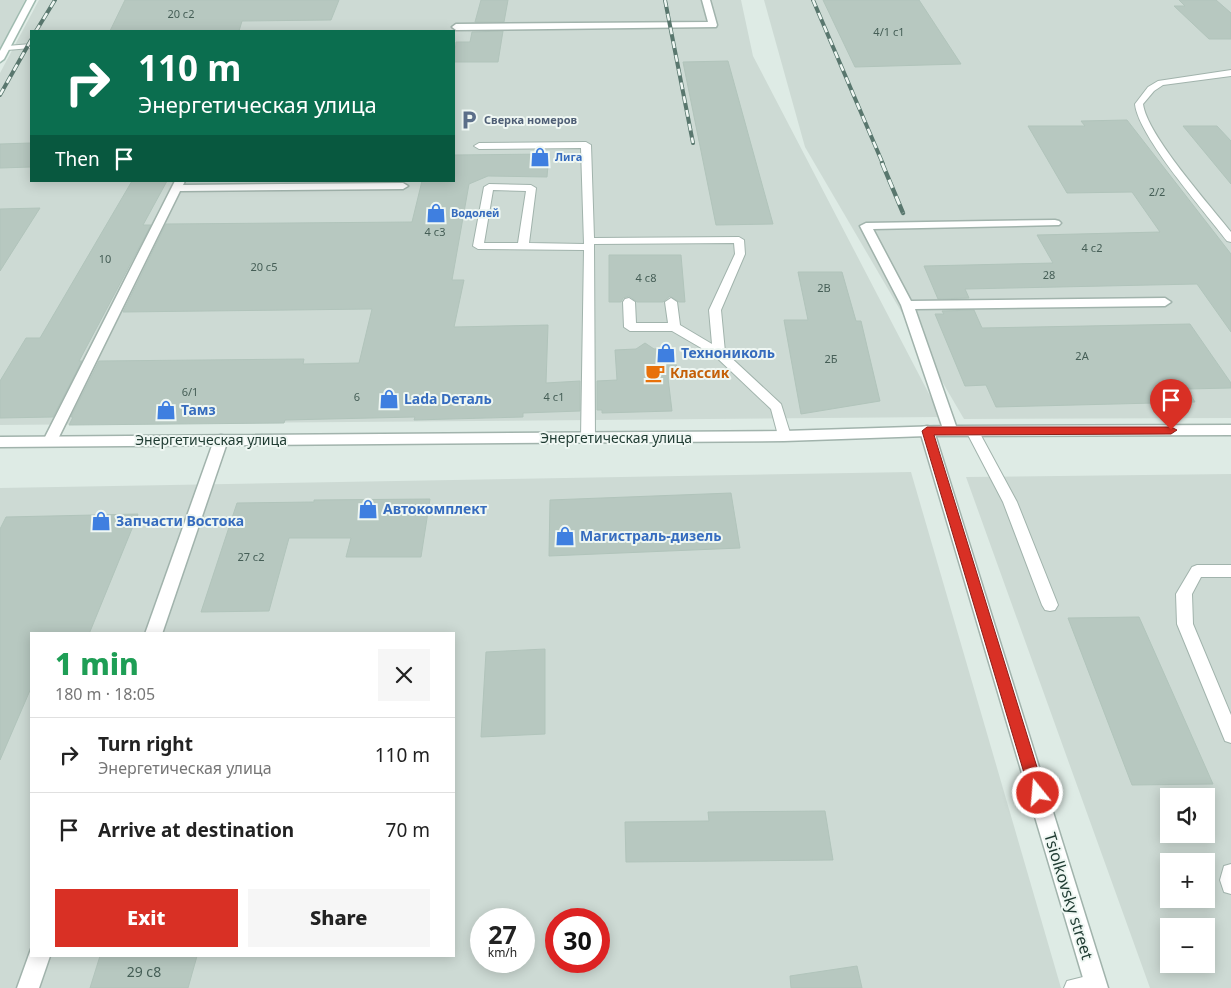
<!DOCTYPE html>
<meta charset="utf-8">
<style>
body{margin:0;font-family:"Noto Sans",sans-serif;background:#f6f6f6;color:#222;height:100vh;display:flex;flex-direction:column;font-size:19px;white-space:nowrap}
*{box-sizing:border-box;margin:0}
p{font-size:16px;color:#767676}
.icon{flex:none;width:28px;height:28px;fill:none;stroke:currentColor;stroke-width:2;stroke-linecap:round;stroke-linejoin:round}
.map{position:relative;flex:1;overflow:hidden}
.sheet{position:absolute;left:30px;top:632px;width:425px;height:325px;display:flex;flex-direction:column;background:#fff;border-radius:0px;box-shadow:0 2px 12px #0003}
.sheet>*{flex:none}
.guide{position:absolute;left:30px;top:30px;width:425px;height:152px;border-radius:0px;box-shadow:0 2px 12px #0003;background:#0b6e4f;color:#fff;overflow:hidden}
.fabs{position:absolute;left:1160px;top:788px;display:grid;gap:10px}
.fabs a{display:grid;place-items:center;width:55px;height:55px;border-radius:0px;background:#fff;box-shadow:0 2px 12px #0003;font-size:25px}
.speed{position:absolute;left:470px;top:908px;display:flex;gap:10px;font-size:25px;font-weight:700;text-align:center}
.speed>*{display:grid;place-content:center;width:65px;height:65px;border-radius:50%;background:#fff;box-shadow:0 2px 12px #0003;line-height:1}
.speed small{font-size:12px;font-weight:400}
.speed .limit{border:8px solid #d22;background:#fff;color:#111}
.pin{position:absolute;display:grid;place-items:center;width:42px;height:42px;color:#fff;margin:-51px -21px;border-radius:50% 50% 50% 0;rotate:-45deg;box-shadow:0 0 5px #0007}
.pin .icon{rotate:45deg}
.me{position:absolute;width:55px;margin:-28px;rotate:343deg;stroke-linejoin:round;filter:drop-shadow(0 0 4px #0008)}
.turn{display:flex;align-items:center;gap:18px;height:105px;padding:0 25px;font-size:22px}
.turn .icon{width:65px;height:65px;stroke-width:2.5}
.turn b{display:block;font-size:35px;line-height:42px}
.then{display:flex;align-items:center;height:48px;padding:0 25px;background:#0003;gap:10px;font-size:19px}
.round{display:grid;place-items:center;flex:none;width:52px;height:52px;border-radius:0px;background:#f6f6f6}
.head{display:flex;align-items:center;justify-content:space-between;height:85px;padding:0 25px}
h1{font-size:30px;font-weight:800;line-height:38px;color:#1e9e55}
.primary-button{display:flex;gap:10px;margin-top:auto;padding:10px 25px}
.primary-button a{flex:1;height:58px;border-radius:0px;background:#d93025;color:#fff;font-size:20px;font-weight:800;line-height:58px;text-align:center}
.primary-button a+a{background:#f6f6f6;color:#222}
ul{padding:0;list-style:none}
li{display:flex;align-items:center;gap:15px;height:75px;padding:0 25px;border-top:1px solid #e0e0e0}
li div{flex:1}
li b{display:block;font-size:19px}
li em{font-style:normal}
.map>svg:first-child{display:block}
.built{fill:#cddad4;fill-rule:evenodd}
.building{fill:#b7c8c0;stroke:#b1c4bb}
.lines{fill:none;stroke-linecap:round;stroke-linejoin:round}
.service-casing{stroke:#a1b3ac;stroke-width:2}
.minor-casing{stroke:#a1b3ac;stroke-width:3}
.tertiary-casing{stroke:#a1b3ac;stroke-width:3}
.secondary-casing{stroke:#9fbaaf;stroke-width:3}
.service{fill:#fff;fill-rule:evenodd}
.minor{fill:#fff;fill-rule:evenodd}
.tertiary{fill:#fff;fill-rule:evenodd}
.secondary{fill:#fff;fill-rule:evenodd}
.rail-far1-casing{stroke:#59776e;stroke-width:4}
.rail-casing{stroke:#59776e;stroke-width:4.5}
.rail-far1{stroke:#eff7f3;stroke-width:2.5;stroke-dasharray:7;stroke-linecap:butt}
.rail{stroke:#eff7f3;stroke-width:3;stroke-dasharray:9;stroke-linecap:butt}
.route{fill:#d93025;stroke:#8d1f18}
.labels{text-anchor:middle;stroke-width:4;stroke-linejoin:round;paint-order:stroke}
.number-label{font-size:11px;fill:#455e56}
.far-service-label{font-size:11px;font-weight:bold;fill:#4e5e75;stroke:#eff7f3;text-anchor:start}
.far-shop-label{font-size:11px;font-weight:bold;fill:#366cbe;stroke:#eff7f3;text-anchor:start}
.shop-label{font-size:14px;font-weight:bold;fill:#366cbe;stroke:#eff7f3;text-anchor:start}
.food-label{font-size:14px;font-weight:bold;fill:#c56008;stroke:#eff7f3;text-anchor:start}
.street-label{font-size:14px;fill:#1f3b32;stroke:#eff7f3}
.near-number-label{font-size:14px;fill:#455e56}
.near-street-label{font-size:16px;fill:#1f3b32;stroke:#eff7f3}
</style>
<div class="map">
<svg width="1231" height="988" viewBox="0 0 1231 988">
<rect width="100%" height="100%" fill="#deebe5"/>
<g class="built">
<polygon points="0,0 25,0 0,50"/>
<path d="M39,0h702l12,56 188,361 -941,8v-352zM31,31h423v150h-423z"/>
<polygon points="764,0 1231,0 1231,418 964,419 805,147"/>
<path d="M911,472l150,516h-1061v-500zM31,634h423v322h-423zM481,919h43v42h-43zM556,919h43v42h-43z"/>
<path d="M1231,474v514h-81l-184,-511zM1169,796h37v38h-37zM1169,861h37v38h-37zM1169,926h37v38h-37z"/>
</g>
<g class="building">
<polygon points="125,0 339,0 331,20 242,21 239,31 110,31"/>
<polygon points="481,0 508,0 504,22 475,22"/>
<polygon points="823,0 919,0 961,64 855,67"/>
<polygon points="1179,0 1216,0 1231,13 1231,39 1209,39 1174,6 1185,6"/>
<polygon points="503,31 498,62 454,62 456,42 470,42 472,32"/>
<polygon points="728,61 773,224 716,225 683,62"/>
<polygon points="1127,120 1231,254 1231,332 1197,284 965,289 969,298 938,299 924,266 1053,263 1037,235 1160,232 1132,192 1067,193 1028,126 1085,126 1081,121"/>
<polygon points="1183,126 1217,126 1231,141 1231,184"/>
<polygon points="31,143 31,167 0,168 0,144"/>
<polygon points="549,154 547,177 488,176 469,184 452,280 464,280 454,327 548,325 546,383 580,381 580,411 523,413 523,417 414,420 415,417 285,420 284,423 69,425 73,417 71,417 99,361 304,359 303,364 359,363 372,309 123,312 166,224 412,222 422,181 454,181 454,155"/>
<polygon points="132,181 167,181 143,225 151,225 79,361 82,361 53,417 0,418 0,381 26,338 40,338"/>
<polygon points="40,208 0,271 0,209"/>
<polygon points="609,255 681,255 685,302 679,302 670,296 663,302 637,302 629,296 623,298 621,302 609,302"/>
<polygon points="798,272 842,272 856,321 861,321 880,401 801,414 784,320 808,320"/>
<polygon points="974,310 982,328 1190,324 1231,383 1231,388 1187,389 1195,402 996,407 986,385 965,386 935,314 944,314 942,311"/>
<polygon points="645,343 654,349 674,348 678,378 668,378 672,411 602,413 602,410 597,410 597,381 617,380 615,350 636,349"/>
<polygon points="731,493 740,548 549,556 550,500"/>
<polygon points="430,499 421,557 346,557 351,538 289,538 269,611 201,612 237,503 314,502 314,500"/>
<polygon points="138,514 89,634 31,634 31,688 0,760 0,529 6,517"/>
<polygon points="1139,617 1213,784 1132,785 1068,618"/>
<polygon points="545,649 545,734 481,737 486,652"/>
<polygon points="825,811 833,860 626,862 625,822 709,821 708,812"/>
<polygon points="100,956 197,956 188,988 90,988"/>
<polygon points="857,966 862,988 791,988 790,976"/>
</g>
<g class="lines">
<defs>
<g id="service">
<polygon points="31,44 31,48 7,50 3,48 7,46"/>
<path d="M1231,70v6l-68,9 -9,6 -11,13c4,31 66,100 88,128v10l-4,-1c-22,-29 -89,-105 -92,-137l13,-17 10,-6z"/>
<path d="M586,142l5,3 3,93 145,-1 5,3 1,14 -24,56 4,42 56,52 10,32 -2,3h-10l-8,-30 -56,-53 -43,-25h-42l-6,-4 -1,-25 2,-3 4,-1 6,4 1,21h32l-3,-21 6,-4 6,4 3,23 32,19 -3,-34 26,-56 -1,-11 -140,1 1,194 -2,3h-10l-2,-3 3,-188 -106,-1 -5,-3 11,-59 5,-3 42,1 5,3 -7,55 55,1 -3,-96 -102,1 -5,-3 5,-3zM493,190l33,1 -8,52h-34z"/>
<polygon points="972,426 977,428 1017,502 1058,605 1055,610 1050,611 1045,610 1042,605 1003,502 966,431 967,428"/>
<polygon points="1197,565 1231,565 1231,577 1201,577 1192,594 1193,624 1231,715 1231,743 1225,741 1177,624 1176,594 1192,567"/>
<polygon points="1231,864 1231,894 1224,892 1220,880 1224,866"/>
<polygon points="1095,974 1102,977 1105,984 1103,988 1064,988 1067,981"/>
</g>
<g id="minor">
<polygon points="702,0 710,0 717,25 716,27 456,30 452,27 456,24 708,22"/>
<polygon points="175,181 185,181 183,185 403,183 408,186 403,189 180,191 57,441 55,445 50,446 45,445 43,441"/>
<polygon points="927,426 932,427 934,431 1108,988 1086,988 920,431 922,427"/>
<polygon points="221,435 226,436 228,440 162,634 145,634 214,440 216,436"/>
<polygon points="31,949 31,956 50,956 39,988 17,988"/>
</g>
<polygon id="tertiary" points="1055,220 1059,221 1061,223 1059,225 873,229 911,301 1165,298 1171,302 1165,306 915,309 956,426 1231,425 1231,435 927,436 784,441 0,447 0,437 784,431 942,426 901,305 860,226 866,223"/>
<polygon id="secondary" points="27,0 35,0 4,59 0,62 0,51"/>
</defs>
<use href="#service" class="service-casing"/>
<use href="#minor" class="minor-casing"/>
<use href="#tertiary" class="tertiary-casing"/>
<use href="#secondary" class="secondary-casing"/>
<use href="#service" class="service"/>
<use href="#minor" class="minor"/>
<use href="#tertiary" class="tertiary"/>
<use href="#secondary" class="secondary"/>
<defs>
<g id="rail-far1">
<polyline points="665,0 693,143"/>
<polyline points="813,0 883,164"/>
<polyline points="36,31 55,0"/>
<polyline points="0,95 31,40"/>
</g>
<polyline id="rail" points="882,163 903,213"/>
</defs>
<use href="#rail-far1" class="rail-far1-casing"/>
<use href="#rail" class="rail-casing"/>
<use href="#rail-far1" class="rail-far1"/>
<use href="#rail" class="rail"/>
</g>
<polygon class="route" points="927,427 1171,427 1177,430 1171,434 934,435 1045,793 1043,798 1038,800 1032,798 1030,793 922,431"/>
<defs>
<symbol id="parking-bare" viewBox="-9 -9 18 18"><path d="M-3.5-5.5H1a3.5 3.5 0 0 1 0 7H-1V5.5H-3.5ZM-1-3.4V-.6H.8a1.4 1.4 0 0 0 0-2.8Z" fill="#5c6f8a" stroke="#eff7f3" stroke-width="2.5" paint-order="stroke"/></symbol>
<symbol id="shop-bare" viewBox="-9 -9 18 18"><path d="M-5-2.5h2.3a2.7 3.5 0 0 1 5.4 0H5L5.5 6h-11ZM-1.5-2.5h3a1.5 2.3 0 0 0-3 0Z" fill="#3f7fe0" stroke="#eff7f3" stroke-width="2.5" paint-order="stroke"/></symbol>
<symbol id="cafe-bare" viewBox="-9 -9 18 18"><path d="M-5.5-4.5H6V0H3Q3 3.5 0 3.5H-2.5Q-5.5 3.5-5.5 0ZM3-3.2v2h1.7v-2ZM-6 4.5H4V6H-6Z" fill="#e8710a" stroke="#eff7f3" stroke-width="2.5" paint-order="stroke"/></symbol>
</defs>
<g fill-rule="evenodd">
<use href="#parking-bare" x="455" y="106" width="28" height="28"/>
<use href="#shop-bare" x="526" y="143" width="28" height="28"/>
<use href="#shop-bare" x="422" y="199" width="28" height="28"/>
<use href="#shop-bare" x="652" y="339" width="28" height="28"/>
<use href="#cafe-bare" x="641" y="359" width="28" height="28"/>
<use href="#shop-bare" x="375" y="385" width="28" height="28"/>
<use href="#shop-bare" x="152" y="396" width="28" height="28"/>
<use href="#shop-bare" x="354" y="495" width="28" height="28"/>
<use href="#shop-bare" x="87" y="507" width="28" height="28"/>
<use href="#shop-bare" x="551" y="522" width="28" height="28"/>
</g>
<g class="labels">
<g class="number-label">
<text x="181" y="18">20 с2</text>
<text x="889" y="36">4/1 с1</text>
<text x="1157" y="196">2/2</text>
<text x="435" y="236">4 с3</text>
<text x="1092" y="252">4 с2</text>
<text x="105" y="263">10</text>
<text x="264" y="271">20 с5</text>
<text x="1049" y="279">28</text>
<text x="646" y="282">4 с8</text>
<text x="824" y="292">2В</text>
<text x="1082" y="360">2А</text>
<text x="831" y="363">2Б</text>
<text x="190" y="396">6/1</text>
<text x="357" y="401">6</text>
<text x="554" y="401">4 с1</text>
<text x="251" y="561">27 с2</text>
</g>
<g class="far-service-label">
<text x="484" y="124">Сверка номеров</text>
</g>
<g class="far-shop-label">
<text x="555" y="161">Лига</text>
<text x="451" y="217">Водолей</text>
</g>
<g class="shop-label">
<text x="681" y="358">Технониколь</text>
<text x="404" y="404">Lada Dеталь</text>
<text x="181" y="415">Тамз</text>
<text x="383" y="514">Автокомплект</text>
<text x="116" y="526">Запчасти Востока</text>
<text x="580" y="541">Магистраль-дизель</text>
</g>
<g class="food-label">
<text x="670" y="378">Классик</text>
</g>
<g class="street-label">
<text x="616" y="443">Энергетическая улица</text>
<text x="211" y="445">Энергетическая улица</text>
</g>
<g class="near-number-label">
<text x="144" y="977">29 с8</text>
</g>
<g class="near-street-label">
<text transform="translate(1069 896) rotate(73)" y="6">Tsiolkovsky street</text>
</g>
</g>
</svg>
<div class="fabs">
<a><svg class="icon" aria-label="sound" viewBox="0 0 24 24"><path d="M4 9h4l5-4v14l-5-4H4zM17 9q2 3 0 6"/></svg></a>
<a>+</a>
<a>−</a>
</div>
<div class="speed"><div>27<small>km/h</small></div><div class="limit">30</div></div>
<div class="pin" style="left:1171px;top:430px;background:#d93025"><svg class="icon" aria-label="arrive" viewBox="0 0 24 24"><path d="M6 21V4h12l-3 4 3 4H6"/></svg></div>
<svg class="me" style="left:1038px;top:793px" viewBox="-20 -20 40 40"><circle r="17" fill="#d93025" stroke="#fff" stroke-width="3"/><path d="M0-11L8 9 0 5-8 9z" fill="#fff"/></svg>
<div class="guide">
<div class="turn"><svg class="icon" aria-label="right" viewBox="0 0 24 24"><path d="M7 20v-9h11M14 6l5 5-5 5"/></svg><div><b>110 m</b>Энергетическая улица</div></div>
<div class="then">Then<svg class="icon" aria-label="arrive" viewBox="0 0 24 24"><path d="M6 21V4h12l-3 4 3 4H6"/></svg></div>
</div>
<section class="sheet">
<div class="head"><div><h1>1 min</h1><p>180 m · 18:05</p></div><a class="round"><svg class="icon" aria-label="close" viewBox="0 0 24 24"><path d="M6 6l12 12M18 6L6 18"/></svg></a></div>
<ul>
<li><svg class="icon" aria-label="right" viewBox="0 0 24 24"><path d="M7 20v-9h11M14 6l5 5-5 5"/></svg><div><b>Turn right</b><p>Энергетическая улица</p></div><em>110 m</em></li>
<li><svg class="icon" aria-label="arrive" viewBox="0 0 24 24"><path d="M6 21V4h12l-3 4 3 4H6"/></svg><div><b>Arrive at destination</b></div><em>70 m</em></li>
</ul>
<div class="primary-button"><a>Exit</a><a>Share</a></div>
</section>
</div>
